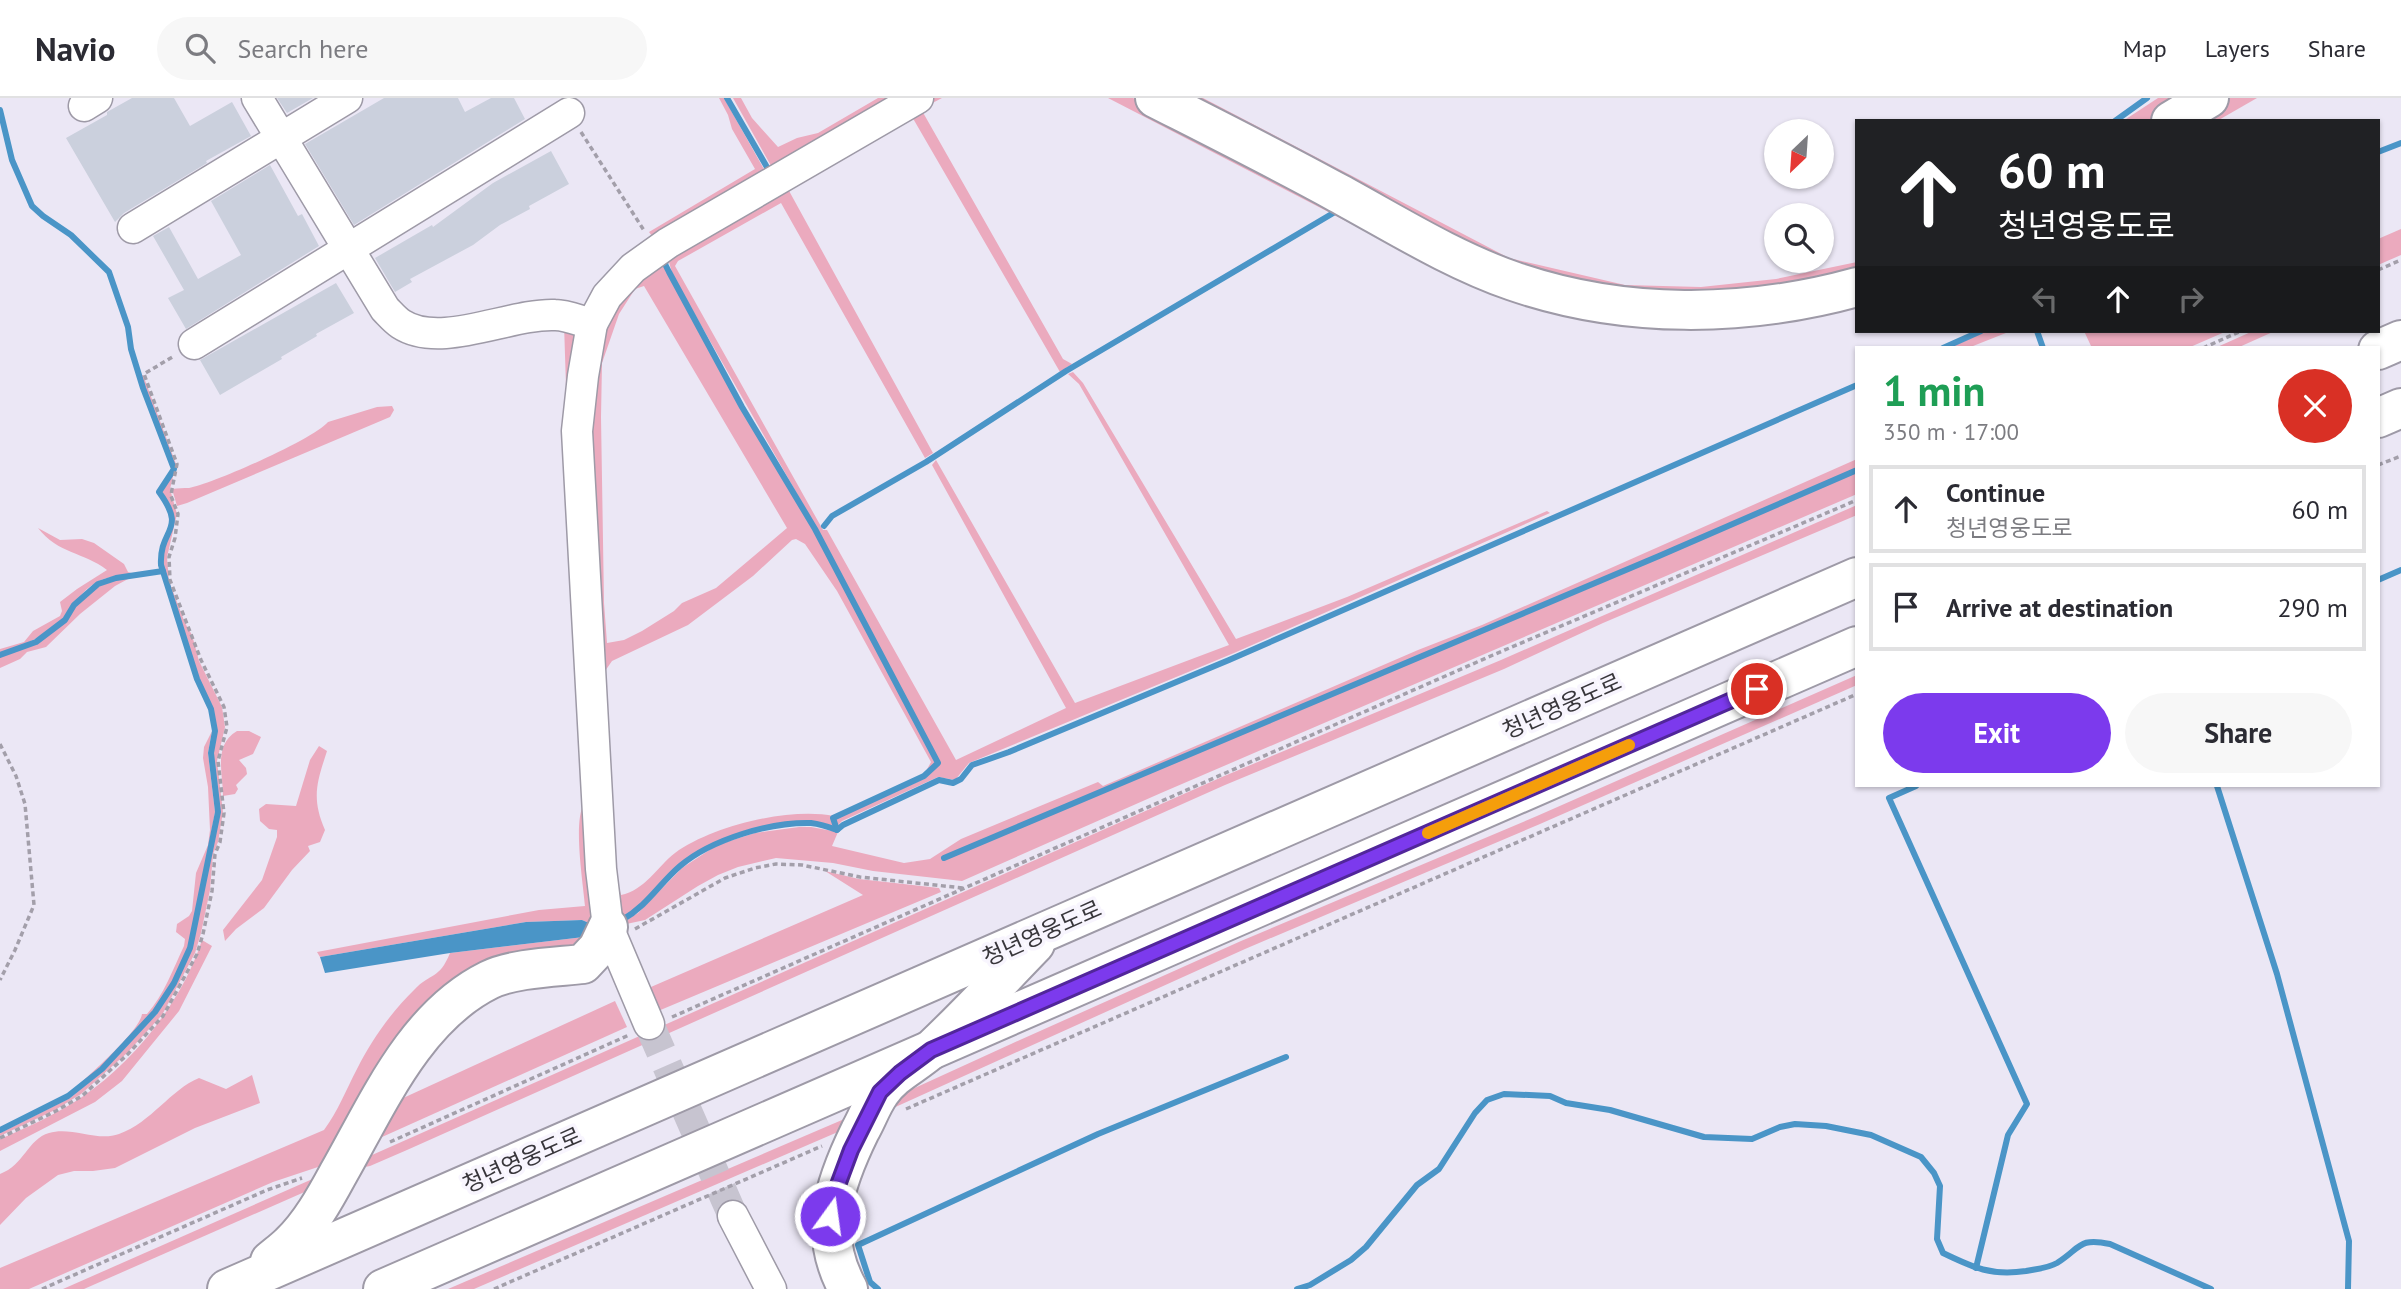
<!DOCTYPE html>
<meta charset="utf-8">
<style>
body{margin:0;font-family:"PT Sans","Noto Sans KR",sans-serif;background:#f7f7f7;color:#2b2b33;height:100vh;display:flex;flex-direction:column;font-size:26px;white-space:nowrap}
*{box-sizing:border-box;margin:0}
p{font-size:23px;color:#7c7c81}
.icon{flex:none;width:38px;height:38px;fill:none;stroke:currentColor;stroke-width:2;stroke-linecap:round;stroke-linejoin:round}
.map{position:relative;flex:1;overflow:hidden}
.sheet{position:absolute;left:1855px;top:248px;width:525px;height:441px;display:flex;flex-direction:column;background:#fff;border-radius:0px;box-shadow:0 2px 5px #0004}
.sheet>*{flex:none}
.hud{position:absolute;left:1855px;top:21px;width:525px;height:214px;border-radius:0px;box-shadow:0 2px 5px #0004;background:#202124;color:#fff;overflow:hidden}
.needle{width:46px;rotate:205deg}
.buttons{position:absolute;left:1764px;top:21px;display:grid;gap:14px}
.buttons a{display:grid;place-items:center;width:70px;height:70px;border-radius:50%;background:#fff;box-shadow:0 2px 5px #0004;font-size:35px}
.pin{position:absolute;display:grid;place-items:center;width:60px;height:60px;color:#fff;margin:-30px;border:4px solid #fff;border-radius:50%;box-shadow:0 2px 7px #0007}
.me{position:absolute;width:77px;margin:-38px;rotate:14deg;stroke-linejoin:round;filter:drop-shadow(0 0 5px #0008)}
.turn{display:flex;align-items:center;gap:24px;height:147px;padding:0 28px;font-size:32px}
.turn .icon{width:91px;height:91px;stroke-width:2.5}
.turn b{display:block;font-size:49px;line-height:60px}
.lanes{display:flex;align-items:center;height:66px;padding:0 28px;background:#0003;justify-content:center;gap:35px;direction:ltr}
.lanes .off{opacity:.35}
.round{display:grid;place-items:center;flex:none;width:74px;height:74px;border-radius:37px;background:#f7f7f7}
.overview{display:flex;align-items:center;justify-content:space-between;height:119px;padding:0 28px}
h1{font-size:42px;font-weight:700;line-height:52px;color:#1e9e55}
.button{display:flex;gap:14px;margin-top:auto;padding:14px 28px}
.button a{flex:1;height:80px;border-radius:42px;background:#7c3aed;color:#fff;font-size:28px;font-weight:700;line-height:80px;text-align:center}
.button a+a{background:#f7f7f7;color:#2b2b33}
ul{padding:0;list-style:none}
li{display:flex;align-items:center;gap:21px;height:88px;margin:0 14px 10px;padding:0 14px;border:4px solid #e1e1e2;border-radius:0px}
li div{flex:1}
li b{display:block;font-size:26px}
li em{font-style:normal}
header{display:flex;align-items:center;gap:42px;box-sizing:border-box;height:98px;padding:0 35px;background:#fff;border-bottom:2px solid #e1e1e2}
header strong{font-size:33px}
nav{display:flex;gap:38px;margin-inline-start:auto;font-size:24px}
.search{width:490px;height:63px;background:#f7f7f7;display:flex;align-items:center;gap:18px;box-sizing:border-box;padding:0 24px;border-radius:38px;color:#7c7c81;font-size:26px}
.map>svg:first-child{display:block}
.green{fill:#ebaabe;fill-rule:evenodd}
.water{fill:#4a95c7}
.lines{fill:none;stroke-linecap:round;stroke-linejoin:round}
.stream{stroke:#4a95c7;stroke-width:6}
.building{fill:#cbd0dd}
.minor-tunnel{stroke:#c7c4d0;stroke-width:30;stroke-dasharray:30 15;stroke-linecap:butt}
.minor-casing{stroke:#9e9aa7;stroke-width:33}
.major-casing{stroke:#9e9aa7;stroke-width:42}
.highway-casing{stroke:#9e9aa7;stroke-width:42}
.path{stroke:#a39faa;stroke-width:3.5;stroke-dasharray:5 3.5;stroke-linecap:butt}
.minor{stroke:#fff;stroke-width:30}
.major{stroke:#fff;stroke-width:38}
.highway{stroke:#fff;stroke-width:38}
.route-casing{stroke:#51269a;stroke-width:18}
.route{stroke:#7c3aed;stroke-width:12}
.slow{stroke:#f59e0b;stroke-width:12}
.labels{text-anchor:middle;stroke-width:7;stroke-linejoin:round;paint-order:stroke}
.street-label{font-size:23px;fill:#38363b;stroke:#f8f5fe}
</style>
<header>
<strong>Navio</strong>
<div class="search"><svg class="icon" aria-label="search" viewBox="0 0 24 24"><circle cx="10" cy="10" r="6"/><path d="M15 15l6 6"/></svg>Search here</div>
<nav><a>Map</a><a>Layers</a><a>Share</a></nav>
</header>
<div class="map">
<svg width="2401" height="1191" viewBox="0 0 2401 1191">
<rect width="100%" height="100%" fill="#ebe7f5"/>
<g class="green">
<polygon points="719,0 724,0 765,73 652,138 649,134 755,71 732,31 728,17"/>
<polygon points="733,0 741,0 752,20 778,49 797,40 818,35 878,0 897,0 774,73"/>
<polygon points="928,0 942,0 921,11 1063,261 1072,266 1060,274 911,17 788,91 933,355 925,360 781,105 678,163 675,168 823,432 827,432 956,662 1066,610 932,367 936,362 1075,605 1229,547 1079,286 1068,276 1073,274 1083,285 1236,541 1347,499 1547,413 1550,415 1234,555 969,665 955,682 938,679 842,723 837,728 835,721 926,680 940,665 820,436 673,178 669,164 670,161"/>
<path d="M1108,0h25l347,182 317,39c-115,21 -235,12 -341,-41z"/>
<polygon points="1180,0 1203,0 1509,160 1625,187 1701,189 1776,181 1857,164 1857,174 1771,192 1649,196 1517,170"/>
<polygon points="2158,0 2187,0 2149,23 2123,23"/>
<polygon points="2224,0 2257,0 2217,23 2186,23"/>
<polygon points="2401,131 2401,157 2378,167 2378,141"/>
<path d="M663,162l2,8 55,103 97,166 119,226 -12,12 7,-13 -94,-171 -32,-47 -9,-5 -4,1 -39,36 -65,49 -76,36 -9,13 12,198 6,23c23,-4 37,-29 54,-42 37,-27 114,-46 159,-37l-3,2 4,10c-48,-15 -115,6 -154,35 -22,17 -34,41 -60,55l-11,-17 -23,-472 22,-123zM644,188l143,242 -71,60 -34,15 -8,8 -32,20 -18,9 -17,3 -3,-40 -3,-186 1,-54 17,-49 16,-25z"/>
<path d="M556,219l16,5 6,6 -7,128 8,92 19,353c1,24 4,39 -19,54 -25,4 -51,4 -75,11 -77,22 -135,127 -168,195l-63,21 -244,107h-29v-21l324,-138c14,-19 22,-40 33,-61 14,-28 35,-58 57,-79 17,-18 25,-10 36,-37l142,-17 -3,-13 -7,-3 -56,2 -206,35 -3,-5 222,-42 46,-4c-2,-24 -12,-84 -1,-102l-8,-101 -3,-182 -8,-39 2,-65 -3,-93 -50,-1z"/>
<polygon points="1987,233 2011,233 1968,250 1948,250"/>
<polygon points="2084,233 2227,233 2188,250 2100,250 2098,248 2091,248"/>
<polygon points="2253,233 2275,233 2237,250 2215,250"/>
<path d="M143,277l33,89 -6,25 7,25 -10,43 2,24 16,42 7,12 7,26 23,46 3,20 -8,34 6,51 -5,30 -5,12 -3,36 -9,43 -6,20 -33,62 -35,38 -46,41 -26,16 -55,26v-3l70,-35 33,-27 54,-57 19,-30 15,-35 29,-137 -8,-58 4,-23 -4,-22 -14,-30 -35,-114c-3,-36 26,-35 -2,-73l13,-23 -34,-93z"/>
<path d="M392,308l2,4 -4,7 -203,86 -10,3 -5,-17c6,-1 12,-1 17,-1 23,-4 125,-49 139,-66l49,-15z"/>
<polygon points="1857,361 1857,396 1161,695 962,783 873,773 833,765 776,760 738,769 718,777 698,788 645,822 617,828 638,815 682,770 717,747 755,735 799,729 811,729 838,734 832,748 904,765 930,761 961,741 1098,684 1103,688 1418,552 1482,527"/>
<polygon points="1857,407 1857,417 1603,525 1504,571 1225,687 407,1052 370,1068 365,1069 360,1066 363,1061 1222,679 1501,562"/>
<path d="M38,430l22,12 22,-1 12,4 30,21 4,8 7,2c-14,3 -26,1 -38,8 -16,8 -23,25 -34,37 -19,18 -40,26 -63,35v-5l24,-7 9,-11 27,-15 2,-5 -2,-9 17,-13 30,-19c-23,-18 -49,-16 -69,-42z"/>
<polygon points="116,481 128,481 115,488 80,516 46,549 27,554 20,561 0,570 0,559 36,546 66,523 75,509 99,487"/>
<polygon points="1857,577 1857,587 1540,726 1245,851 880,1016 895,999 1011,946 1241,843 1537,718"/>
<path d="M212,633l-4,22 7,59 -26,136 -16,34 -20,30 -52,57 -33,26c16,-16 71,-62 74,-81h5c17,-19 26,-45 37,-68l1,-7 -9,-7 1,-8 12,-8 3,-5 4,-38 12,-28 2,-15 -2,-43 -5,-29 1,-11z"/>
<path d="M237,633h12l12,6 -8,17 -14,6 7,8 1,6 -11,11 2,4 -3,5 -12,2c0,-23 -10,-51 14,-65z"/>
<path d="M319,648l8,5c-10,31 -16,47 -2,79l-5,12 -12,4 2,5 -18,19 -28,38 -28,21 -11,12 -2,-11 39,-50 15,-43v-7l-8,-1 -9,-8 -1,-12 7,-5 30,2 14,-46z"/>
<polygon points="825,773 859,781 939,790 941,794 651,916 644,892 863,797"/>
<path d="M202,842l10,6 -33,65 -57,70 -27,21 -95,49v-12c28,-12 57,-25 82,-42 52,-35 101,-97 120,-157z"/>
<polygon points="615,903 627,929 362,1048 401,1001"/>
<path d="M252,977l8,28 -65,25 -80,40 -22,3h-19l-16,4 -32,23 -26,27v-51c24,-9 28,-35 49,-41 22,-7 48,9 70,1 33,-12 51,-44 80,-56l27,11z"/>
<polygon points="863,1013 854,1027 474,1191 448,1191"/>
<polygon points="333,1072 325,1085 84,1191 63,1191"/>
</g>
<polygon class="water" points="582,822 589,825 592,838 450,855 325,875 320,859 526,824"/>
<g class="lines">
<g class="stream">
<polyline points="727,0 768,71"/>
<path d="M0,12l12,50 20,46 11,10 28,19 38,37 19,55 3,22 12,39 31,81 -15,23c29,40 0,35 2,73l36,114 14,30 4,22 -4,22 7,59 -28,136 -16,35 -19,29 -53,57 -34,27 -68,34"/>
<polyline points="2115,23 2147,0"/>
<polyline points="2378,54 2401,45"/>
<polyline points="667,160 665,166 669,174 742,309 815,431 938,665 924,678 833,720 837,732"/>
<polyline points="2037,233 2043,250"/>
<polyline points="1943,250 1981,233"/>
<polyline points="824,428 832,418 926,364 1066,273 1335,114"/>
<polyline points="2378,482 2401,472"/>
<polyline points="0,557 36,544 65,522 74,507 98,486 116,480 163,473"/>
<polyline points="1916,688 1889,700 2027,1006 2008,1037 1976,1170"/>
<polyline points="2217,688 2277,876 2349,1143 2348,1191"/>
<polyline points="944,760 1659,458 1857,372"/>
<path d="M622,822c26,-15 37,-36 58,-54 32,-27 90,-44 131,-43 9,1 18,4 26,7l6,-5 96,-45 14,3 8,-4 11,-14 37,-13 220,-92 628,-275"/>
<polyline points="878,1191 870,1184 858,1147 1098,1036 1286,959"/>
<path d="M1297,1191l13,-4 41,-25 15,-13 51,-62 22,-16 36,-56 12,-13 17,-6 46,2 16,7 44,7 94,27 48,2 28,-12 15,-3 31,2 45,9 50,22 13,16 6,13 -3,53 6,14c31,15 48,23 83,18 10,-2 22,-3 31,-8 24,-15 21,-26 53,-19l101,45"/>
</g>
</g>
<g class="building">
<polygon points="132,0 174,0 190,28 232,4 251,38 206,63 207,65 124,115 115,124 66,40 107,17 107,14"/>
<polygon points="277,0 313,0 287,15"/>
<polygon points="384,0 458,0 465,14 491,0 514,0 525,21 354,127 305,46"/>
<polygon points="551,53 569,86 529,108 530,111 500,127 473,147 410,181 412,184 395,194 375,160 432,127 433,129 493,85"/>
<polygon points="270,67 298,118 302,116 319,148 186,231 168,200 184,192 153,138 169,129 198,181 241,157 211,103"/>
<polygon points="336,185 354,215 316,236 317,238 281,259 282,261 220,297 200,262"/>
</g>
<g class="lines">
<polyline class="minor-tunnel" points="649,926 733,1118"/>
<defs>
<g id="minor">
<path d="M257,0l128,211c5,5 10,11 16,15 40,26 109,-11 154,-9 12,0 25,6 37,9"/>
<polyline points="84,8 97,0"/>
<polyline points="133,130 347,0"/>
<polyline points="194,246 569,15"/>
<polyline points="649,926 608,829 601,771 577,333 583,278 592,226 607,198 633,170 668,145 918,0"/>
<polyline points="733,1118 771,1191"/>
</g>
<g id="major">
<path d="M1155,0c61,31 123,62 183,95 57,31 114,67 175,88 110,38 232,37 344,6"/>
<polyline points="2171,23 2209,0"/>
</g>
<g id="highway">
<polyline points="2378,252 2401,242"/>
<polyline points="2378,320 2401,310"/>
<path d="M270,1163c7,-6 14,-11 20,-17 20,-19 35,-46 48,-70 39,-68 76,-157 151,-194 24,-12 67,-13 94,-16l15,-16 10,-21"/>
<polyline points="227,1191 1857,479"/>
<polyline points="383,1191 1857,548"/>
<path d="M848,1191c-31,-56 -14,-105 12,-158 7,-12 12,-27 20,-38 13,-20 36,-29 53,-45 35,-33 68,-69 102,-104"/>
</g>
</defs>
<use href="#minor" class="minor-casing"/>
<use href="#major" class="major-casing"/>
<use href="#highway" class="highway-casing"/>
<g class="path">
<polyline points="581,34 645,134"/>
<polyline points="2378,172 2401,162"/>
<polyline points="2203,250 2241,233"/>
<polyline points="2378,367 2401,358"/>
<polyline points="0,646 16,678 25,706 34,807 15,852 0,882"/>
<polyline points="635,831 725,780 755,770 776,766 802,767 860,779 963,790"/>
<polyline points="672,919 1493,557 1857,402"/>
<polyline points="906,1011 1857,596"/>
<polyline points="0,1040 56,1013 82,998 128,956 163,918 197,856 203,836 212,793 215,756 220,744 224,715 218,663 227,629 224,609 201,562 170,482 169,459 175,440 178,416 171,398 172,391 177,366 144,276 174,258"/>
<polyline points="390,1044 629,937"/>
<polyline points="42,1191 267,1092 302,1080"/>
<polyline points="494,1191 822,1048"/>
</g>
<use href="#minor" class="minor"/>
<use href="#major" class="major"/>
<use href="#highway" class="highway"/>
</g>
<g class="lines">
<defs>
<polyline id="route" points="830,1118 835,1095 851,1052 880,994 900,975 931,952 1757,591"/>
</defs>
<use href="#route" class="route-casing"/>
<use href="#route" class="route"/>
<polyline class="slow" points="1428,735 1629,647"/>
</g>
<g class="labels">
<g class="street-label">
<text transform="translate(1562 608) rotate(-24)" y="8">청년영웅도로</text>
<text transform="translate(1042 835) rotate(-24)" y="8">청년영웅도로</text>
<text transform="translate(522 1062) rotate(-24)" y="8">청년영웅도로</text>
</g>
</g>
</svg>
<div class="buttons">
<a><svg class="needle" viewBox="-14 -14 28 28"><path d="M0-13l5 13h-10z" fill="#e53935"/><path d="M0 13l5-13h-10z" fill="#7c7c81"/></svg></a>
<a><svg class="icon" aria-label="search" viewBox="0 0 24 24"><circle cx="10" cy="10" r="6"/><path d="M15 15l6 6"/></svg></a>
</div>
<div class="pin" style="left:1757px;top:591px;background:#d93025"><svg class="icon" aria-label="arrive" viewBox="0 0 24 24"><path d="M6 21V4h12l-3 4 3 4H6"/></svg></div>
<svg class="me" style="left:830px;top:1118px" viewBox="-20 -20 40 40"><circle r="17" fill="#7c3aed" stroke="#fff" stroke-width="3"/><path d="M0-11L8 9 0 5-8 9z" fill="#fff"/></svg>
<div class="hud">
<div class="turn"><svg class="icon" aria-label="ahead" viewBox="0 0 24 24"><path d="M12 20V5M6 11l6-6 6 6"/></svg><div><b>60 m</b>청년영웅도로</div></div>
<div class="lanes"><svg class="icon off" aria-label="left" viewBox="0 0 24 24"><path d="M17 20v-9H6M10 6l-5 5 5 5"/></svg><svg class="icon" aria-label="ahead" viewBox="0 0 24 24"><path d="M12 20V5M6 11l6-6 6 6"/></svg><svg class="icon off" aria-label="right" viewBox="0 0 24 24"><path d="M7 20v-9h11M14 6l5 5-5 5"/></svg></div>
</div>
<section class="sheet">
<div class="overview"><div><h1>1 min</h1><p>350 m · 17:00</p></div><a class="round" style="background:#d93025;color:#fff"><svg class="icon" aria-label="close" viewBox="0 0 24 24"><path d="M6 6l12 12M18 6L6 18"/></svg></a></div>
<ul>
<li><svg class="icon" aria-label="ahead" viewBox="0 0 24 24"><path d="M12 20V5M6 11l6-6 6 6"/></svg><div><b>Continue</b><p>청년영웅도로</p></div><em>60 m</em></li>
<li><svg class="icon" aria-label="arrive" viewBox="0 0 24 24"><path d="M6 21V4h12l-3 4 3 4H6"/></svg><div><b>Arrive at destination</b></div><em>290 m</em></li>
</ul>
<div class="button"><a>Exit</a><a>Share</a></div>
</section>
</div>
